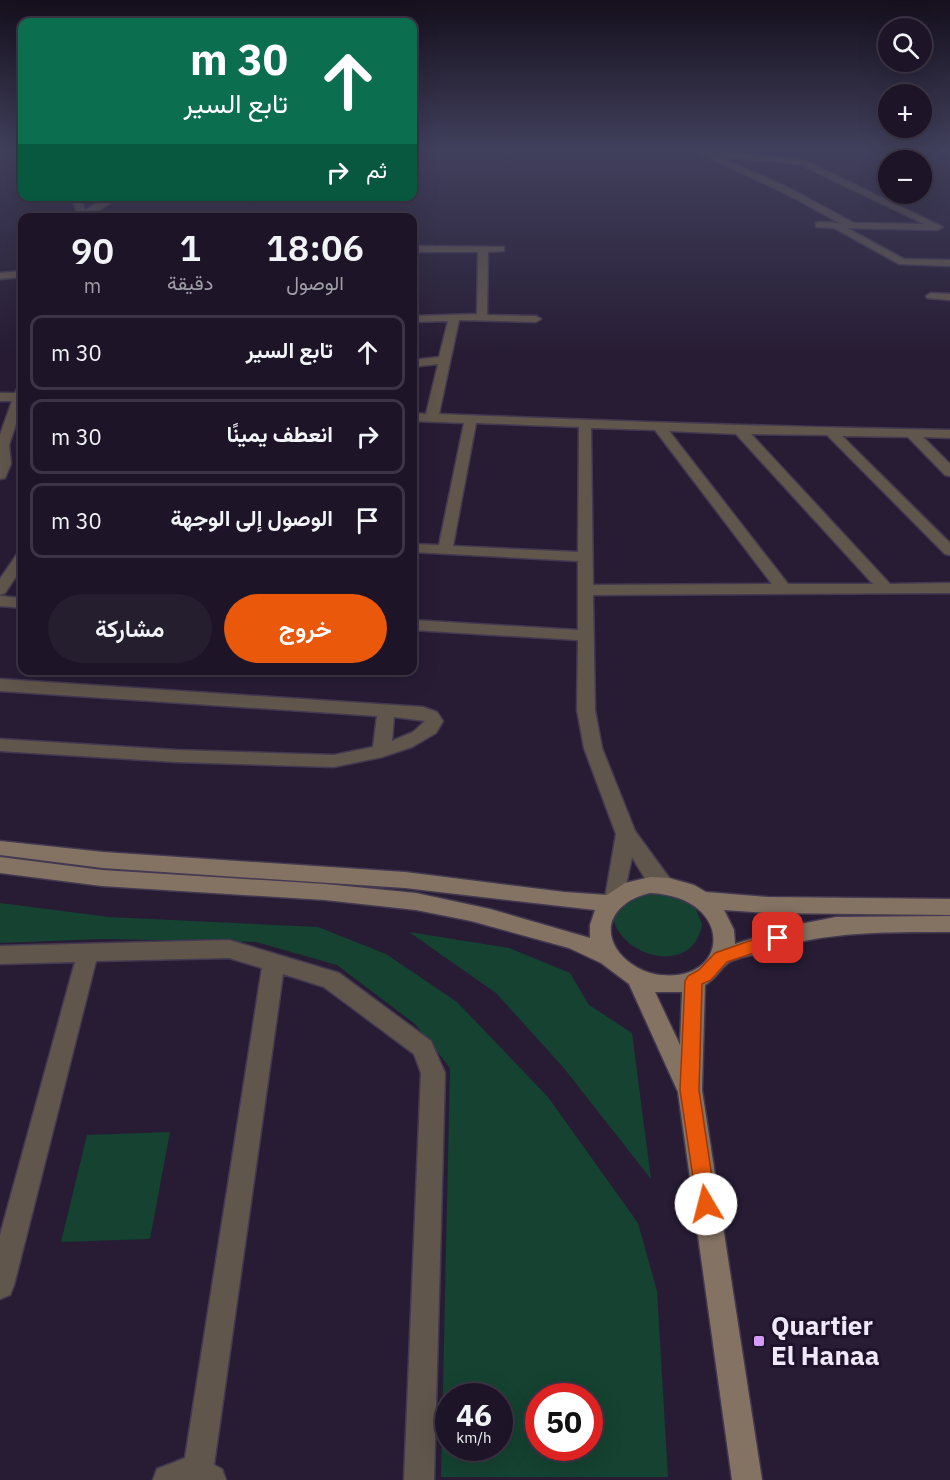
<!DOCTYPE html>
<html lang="ar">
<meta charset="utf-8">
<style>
body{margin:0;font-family:"IBM Plex Sans",Vazirmatn,sans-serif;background:#251e2f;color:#f1f3f6;direction:rtl;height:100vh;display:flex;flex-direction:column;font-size:22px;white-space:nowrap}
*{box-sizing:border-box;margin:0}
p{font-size:20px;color:#a09fa7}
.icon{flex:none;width:33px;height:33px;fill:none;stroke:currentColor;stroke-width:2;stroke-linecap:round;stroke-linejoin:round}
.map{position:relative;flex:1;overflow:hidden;direction:ltr}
.panel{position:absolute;left:18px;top:213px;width:399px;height:462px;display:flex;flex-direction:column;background:#1d1527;border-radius:12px;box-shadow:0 6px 24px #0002,0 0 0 2px #3b3444;direction:rtl}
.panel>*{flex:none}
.hud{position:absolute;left:18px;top:18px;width:399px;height:183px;border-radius:12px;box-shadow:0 6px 24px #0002,0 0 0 2px #3b3444;direction:rtl;background:#0b6e4f;color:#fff;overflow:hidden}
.tools{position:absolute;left:878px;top:18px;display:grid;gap:12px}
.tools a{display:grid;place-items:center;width:54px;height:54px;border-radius:50%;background:#1d1527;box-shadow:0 6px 24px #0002,0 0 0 2px #3b3444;font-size:30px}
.speed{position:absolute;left:435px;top:1383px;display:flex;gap:12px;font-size:30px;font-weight:700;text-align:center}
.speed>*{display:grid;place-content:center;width:78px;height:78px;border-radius:50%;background:#1d1527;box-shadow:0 6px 24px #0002,0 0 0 2px #3b3444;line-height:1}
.speed small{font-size:15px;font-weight:400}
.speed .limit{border:9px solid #d22;background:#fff;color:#111}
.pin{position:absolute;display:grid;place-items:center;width:51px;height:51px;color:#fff;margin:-26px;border-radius:12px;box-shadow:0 3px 9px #0006}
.me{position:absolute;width:66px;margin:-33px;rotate:352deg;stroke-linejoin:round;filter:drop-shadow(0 0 4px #0008)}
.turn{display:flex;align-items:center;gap:21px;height:126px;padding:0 30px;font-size:27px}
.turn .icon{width:78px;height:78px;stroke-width:2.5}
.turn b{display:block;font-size:42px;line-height:51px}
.then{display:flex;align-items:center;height:57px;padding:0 30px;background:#0003;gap:12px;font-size:22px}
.eta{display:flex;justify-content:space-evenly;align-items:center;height:102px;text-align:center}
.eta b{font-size:36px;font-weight:600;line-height:42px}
.action{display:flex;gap:12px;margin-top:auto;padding:12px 30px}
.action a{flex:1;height:69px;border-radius:36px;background:#ea580c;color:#fff;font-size:24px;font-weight:600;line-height:69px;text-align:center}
.action a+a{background:#251e2f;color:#f1f3f6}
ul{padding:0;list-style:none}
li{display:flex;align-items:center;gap:18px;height:75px;margin:0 12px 9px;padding:0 18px;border:3px solid #3b3444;border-radius:12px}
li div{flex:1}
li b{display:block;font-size:22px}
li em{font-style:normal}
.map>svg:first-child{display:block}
.green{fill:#154231;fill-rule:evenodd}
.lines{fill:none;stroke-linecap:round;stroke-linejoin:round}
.lane-casing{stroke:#433950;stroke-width:3}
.street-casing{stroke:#433950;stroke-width:3}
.secondary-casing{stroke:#433950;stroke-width:3}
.lane{fill:#61564c;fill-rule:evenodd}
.street{fill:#61564c;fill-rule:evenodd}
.secondary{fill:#847363;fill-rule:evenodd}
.route{fill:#ea580c;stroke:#983908;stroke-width:1.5}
.poi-dot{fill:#d59bfa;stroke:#1e132a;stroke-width:2}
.labels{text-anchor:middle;stroke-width:6;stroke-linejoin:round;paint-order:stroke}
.near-poi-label{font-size:26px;font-weight:bold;fill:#efe8f9;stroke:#1e132a;text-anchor:start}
</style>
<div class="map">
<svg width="950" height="1480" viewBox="0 0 950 1480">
<rect width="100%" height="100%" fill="#271c34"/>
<g class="green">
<path d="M663,887l31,18 8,19c-7,50 -77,37 -89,-5l7,-19z"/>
<path d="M0,903l109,14 209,10 68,27 71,48 91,95 90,126 19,68 11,186h-227l9,-409 -35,-44 -78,-59 -81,-23 -155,-3 -101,4zM448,1396h52v52h-52zM538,1396h52v52h-52z"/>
<polygon points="409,932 509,948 570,973 589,1005 632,1033 651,1179 563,1067 496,993"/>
<polygon points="170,1132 150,1239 61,1242 87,1135"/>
</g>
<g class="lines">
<defs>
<polygon id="lane" points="215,196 221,196 223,200 218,201"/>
<g id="street">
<path d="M691,148l113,12 139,67 -5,3 -91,-2 57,31 46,1v6l-51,-2 -65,-36 -18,-1v-4l3,-1 21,1 -61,-33 -67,-30 1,-4 -10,-1zM719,157l80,7 125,60 -70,-1 -69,-37z"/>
<polygon points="71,196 80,196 85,210 109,196 120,196 88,218 79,218"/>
<path d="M412,246l92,1v4l-16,1 -1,63 49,1 5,3 -5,3 -77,-2 -20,94c170,7 340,13 511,16v8l-27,-1 27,27v12l-5,-1 -37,-38 -66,-1 108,107v12l-5,-1 -118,-119 -76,-1 139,150 60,-1v10l-357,2 2,115 7,38 33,83 35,48 3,6 -3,6c-18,6 -29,-20 -38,-34l-10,47 -7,2 -7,-2 -3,-6 11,-64 -32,-86 -7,-38 1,-70 -166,-10v-10l166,10v-69l-166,-9v-8l27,1 25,-122 -52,-2v-8l14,1 12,-50 -26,3v-7l27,-3 9,-36 -36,1v-6l65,-2 1,-62h-66zM476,423l103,4 -1,125 -125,-6zM591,428l64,2 117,154 -179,1zM669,431l67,3 137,150h-85z"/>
<polygon points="22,271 22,277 0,279 0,273"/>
<polygon points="931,293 950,294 950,300 927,298 926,296"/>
<polygon points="18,387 22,387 22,406 9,445 11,464 5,478 0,479 0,435 12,401 0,401 0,393 15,393"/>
<polygon points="22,553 22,568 5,593 0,595 0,579 17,554"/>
<polygon points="0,596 22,598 22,608 0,606"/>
<path d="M0,679l423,28 14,5 6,9 -7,12 -24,14 -30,10 -48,10 -158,-5 -176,-11v-12l176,11 158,5 39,-8 4,-31 -377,-25zM394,717l31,4 -12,11 -21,9z"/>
<polygon points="229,940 339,973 431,1041 445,1073 434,1480 404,1480 421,1073 414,1054 324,987 283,974 214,1465 222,1469 226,1480 153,1480 157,1469 185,1458 262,968 229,958 96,961 14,1285 10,1295 0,1299 0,1235 75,962 0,964 0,946"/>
</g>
<path id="secondary" d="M0,841l103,11 302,20 159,20 43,3 18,-12 25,-6 19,1 25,7 12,7 61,5 183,2v16l-183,-2 -43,-3 10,20 1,14 60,-19 41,-8 114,-1v16c-68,0 -126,-1 -191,21 -9,3 -24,5 -31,10 -9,7 -10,14 -23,22l-3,105 60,390h-30l-54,-388 -49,-108 -28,-21 -32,-15 -98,-27 -55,-11 -91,-10 -223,-14 -102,-13v-16l102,13 223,14 91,9 74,16 100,29v-13l5,-15 -190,-22 -302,-20 -103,-13zM650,893c88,4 80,95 4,81 -14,-3 -30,-13 -38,-26 -16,-28 7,-49 34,-55zM655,992h27l-2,53z"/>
</defs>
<use href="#lane" class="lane-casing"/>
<use href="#street" class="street-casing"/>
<use href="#secondary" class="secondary-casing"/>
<use href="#lane" class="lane"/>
<use href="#street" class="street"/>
<use href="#secondary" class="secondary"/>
</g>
<linearGradient id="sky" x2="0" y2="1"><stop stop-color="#150f1d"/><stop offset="0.42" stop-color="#41405c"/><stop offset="1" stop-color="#41405c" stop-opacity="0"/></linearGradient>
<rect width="950" height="355" fill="url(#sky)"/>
<polygon class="route" points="778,931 783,933 786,938 783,943 727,962 711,980 702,984 699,1090 716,1204 713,1211 706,1214 700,1211 697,1204 680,1090 685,981 688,976 699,970 715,953"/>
<rect class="poi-dot" x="753" y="1335" width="12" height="12" rx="3"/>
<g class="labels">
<g class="near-poi-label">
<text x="771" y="1335">Quartier<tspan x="771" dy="30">El Hanaa</tspan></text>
</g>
</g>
</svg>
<div class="tools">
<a><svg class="icon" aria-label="search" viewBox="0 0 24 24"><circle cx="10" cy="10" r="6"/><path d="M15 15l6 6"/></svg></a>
<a>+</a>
<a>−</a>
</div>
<div class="speed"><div>46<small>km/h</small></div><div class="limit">50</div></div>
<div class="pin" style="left:778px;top:938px;background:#d93025"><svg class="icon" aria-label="arrive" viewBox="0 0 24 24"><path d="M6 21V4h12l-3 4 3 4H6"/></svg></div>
<svg class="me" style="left:706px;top:1204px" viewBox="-20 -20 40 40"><circle r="19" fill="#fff"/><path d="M0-13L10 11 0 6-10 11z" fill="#ea580c"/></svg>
<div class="hud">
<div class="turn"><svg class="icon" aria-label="ahead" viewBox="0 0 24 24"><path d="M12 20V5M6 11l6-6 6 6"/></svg><div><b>30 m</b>تابع السير</div></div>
<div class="then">ثم<svg class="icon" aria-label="right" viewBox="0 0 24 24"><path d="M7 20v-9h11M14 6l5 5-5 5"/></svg></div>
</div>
<section class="panel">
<div class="eta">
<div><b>18:06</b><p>الوصول</p></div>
<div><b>1</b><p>دقيقة</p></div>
<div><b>90</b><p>m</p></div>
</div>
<ul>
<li><svg class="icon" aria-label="ahead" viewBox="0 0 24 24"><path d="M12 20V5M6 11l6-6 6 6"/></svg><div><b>تابع السير</b></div><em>30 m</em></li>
<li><svg class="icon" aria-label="right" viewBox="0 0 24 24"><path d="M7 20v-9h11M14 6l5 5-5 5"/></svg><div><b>انعطف يمينًا</b></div><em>30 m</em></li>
<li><svg class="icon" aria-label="arrive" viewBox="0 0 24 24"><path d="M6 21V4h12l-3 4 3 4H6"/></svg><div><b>الوصول إلى الوجهة</b></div><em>30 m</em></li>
</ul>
<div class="action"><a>خروج</a><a>مشاركة</a></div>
</section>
</div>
